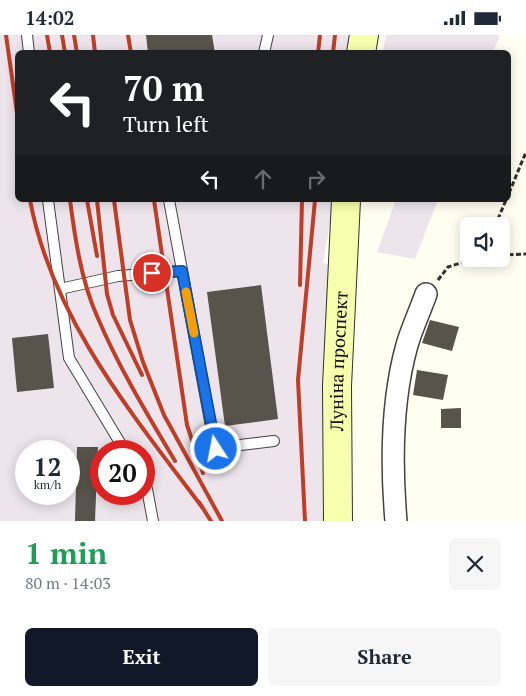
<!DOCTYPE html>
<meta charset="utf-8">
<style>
body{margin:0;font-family:"PT Serif",serif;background:#f6f6f7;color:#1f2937;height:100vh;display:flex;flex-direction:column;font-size:19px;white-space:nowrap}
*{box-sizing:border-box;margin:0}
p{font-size:16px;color:#747a83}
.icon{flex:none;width:28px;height:28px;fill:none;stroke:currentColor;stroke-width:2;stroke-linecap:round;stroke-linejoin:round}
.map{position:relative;height:486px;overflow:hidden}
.side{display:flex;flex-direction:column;background:#fff;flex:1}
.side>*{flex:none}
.banner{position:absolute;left:15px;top:15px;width:496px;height:152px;border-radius:8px;box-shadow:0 2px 12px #0003;background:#202124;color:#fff;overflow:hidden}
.tools{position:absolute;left:460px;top:182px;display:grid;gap:10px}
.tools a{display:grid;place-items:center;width:50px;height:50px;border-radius:8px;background:#fff;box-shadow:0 2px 12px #0003;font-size:25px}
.speed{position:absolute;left:15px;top:405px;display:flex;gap:10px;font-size:25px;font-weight:700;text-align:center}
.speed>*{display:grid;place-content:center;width:65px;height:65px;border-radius:50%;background:#fff;box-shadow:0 2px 12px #0003;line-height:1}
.speed small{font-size:12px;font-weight:400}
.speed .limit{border:8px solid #d22;background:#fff;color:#111}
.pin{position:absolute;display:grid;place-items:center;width:42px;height:42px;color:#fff;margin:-21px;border:2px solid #fff;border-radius:50%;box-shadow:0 1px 5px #0007}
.me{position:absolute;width:55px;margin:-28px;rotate:349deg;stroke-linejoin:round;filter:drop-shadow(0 0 4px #0008)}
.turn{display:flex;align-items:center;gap:18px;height:105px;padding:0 25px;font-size:22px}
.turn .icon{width:65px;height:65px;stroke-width:2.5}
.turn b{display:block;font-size:35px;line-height:42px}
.lanes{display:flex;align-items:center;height:48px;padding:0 25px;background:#0003;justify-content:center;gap:25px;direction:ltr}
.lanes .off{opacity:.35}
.round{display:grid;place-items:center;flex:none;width:52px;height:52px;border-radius:8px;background:#f6f6f7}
.head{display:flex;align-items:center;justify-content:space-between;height:85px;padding:0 25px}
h1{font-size:30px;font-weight:800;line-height:38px;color:#1e9e55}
.button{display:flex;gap:10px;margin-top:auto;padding:10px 25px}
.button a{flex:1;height:58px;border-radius:8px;background:#111827;color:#fff;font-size:20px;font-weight:800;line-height:58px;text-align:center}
.button a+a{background:#f6f6f7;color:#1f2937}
.status{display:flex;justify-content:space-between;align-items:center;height:35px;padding:0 25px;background:#fff;direction:ltr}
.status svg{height:14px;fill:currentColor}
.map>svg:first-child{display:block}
.industrial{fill:#ede4ec;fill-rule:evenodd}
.building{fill:#58534b}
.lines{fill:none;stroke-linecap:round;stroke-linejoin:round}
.lane-casing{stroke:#424242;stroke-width:12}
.street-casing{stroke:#424242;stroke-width:24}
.secondary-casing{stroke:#313131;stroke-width:30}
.path{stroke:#313131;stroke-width:3;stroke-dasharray:5 2.5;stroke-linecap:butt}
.lane{stroke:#fff;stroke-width:10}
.street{stroke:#fff;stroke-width:21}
.secondary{stroke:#f7fead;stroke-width:28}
.rail{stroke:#bf3e27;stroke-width:4}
.route-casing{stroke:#114b97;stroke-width:12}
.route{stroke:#1a73e8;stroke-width:9}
.slow{stroke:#f59e0b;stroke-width:9}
.labels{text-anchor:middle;stroke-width:5;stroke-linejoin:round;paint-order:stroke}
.street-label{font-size:18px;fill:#0f0f0f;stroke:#fff}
</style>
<div class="status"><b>14:02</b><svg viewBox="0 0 49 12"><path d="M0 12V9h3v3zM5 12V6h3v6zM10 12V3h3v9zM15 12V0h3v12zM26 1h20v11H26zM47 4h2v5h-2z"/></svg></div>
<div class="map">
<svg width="526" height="486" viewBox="0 0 526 486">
<rect width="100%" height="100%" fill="#fffff1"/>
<g class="industrial">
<path d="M0,0h352l-3,17 -331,1v147h316l-11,63 10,2 -7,256h-326zM26,416h43v43h-43zM101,416h43v43h-43z"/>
<polygon points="386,0 500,0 493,17 383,17"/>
<polygon points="396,165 438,165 415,224 377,217"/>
</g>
<g class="building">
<polygon points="146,0 212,0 215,18 148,18"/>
<polygon points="261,250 278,384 225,391 207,257"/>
<polygon points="430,285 459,292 452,316 422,308"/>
<polygon points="48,299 54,353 17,357 12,303"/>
<polygon points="417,335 448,340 443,365 413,360"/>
<polygon points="461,373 461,393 441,393 441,374"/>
<polygon points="77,412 98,412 95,486 75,486"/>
</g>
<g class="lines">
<defs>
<g id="lane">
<polyline points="27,0 29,18"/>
<polyline points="264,18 268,0"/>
<polyline points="48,165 69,323 125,416"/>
<polyline points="169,165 215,413 274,406"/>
<polyline points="60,254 118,241 182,236"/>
<polyline points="144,448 147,454 153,486"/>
</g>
<path id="street" d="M396,486c-5,-58 -5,-119 11,-176 5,-17 13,-34 19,-51"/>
<g id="secondary">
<polyline points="361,18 364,0"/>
<path id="s1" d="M338,486l-1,-135 9,-186"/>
</g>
</defs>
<use href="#lane" class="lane-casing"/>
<use href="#street" class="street-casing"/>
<use href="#secondary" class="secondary-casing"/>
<g class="path">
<polyline points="509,158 526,117"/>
<polyline points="495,191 506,165"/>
<polyline points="501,220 526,219"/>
<polyline points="438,245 448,232 473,224"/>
</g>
<use href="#lane" class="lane"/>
<use href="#street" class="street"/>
<use href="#secondary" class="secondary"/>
<g class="rail">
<polyline points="6,0 18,85"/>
<polyline points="47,0 50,18"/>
<polyline points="62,0 65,18"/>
<polyline points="74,0 77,18"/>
<polyline points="93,0 95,18"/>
<polyline points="128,0 131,18"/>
<polyline points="318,18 320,0"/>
<polyline points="333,18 335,0"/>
<path d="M30,165c22,118 102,214 172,307"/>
<path d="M70,165c5,38 11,80 27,116 21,50 50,98 78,145"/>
<polyline points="87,165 97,221"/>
<polyline points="97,165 107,259 113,280 142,340"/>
<polyline points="114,165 130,285 143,327 164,380 222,486"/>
<polyline points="154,165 187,390 203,438"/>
<polyline points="300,250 302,165"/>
<polyline points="199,467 211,486"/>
<polyline points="305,486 298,345 315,165"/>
</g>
</g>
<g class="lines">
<defs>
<polyline id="route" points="152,238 182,236 216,414"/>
</defs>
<use href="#route" class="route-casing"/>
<use href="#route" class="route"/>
<polyline class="slow" points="186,257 194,298"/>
</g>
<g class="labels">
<g class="street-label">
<text dy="6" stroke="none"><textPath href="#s1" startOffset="160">Луніна проспект</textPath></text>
</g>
</g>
</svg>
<div class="tools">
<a><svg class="icon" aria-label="sound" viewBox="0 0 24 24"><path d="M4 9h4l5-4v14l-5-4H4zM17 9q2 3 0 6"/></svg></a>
</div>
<div class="speed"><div>12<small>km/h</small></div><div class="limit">20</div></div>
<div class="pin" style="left:152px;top:238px;background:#d93025"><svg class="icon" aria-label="arrive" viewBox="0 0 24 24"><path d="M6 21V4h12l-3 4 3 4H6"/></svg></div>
<svg class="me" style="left:216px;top:414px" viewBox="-20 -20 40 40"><circle r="17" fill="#1a73e8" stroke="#fff" stroke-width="3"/><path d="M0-11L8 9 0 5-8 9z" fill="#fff"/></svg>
<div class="banner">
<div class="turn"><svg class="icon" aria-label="left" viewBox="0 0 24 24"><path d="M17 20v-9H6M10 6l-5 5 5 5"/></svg><div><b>70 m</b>Turn left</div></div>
<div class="lanes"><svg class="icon" aria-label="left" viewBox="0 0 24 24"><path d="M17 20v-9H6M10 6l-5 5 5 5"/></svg><svg class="icon off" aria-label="ahead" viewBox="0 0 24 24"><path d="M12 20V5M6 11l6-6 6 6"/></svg><svg class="icon off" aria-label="right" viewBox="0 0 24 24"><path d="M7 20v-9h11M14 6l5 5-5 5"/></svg></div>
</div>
</div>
<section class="side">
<div class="head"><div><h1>1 min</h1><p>80 m · 14:03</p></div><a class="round"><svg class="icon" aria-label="close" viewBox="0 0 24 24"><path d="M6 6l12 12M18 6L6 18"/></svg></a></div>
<div class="button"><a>Exit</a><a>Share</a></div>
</section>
